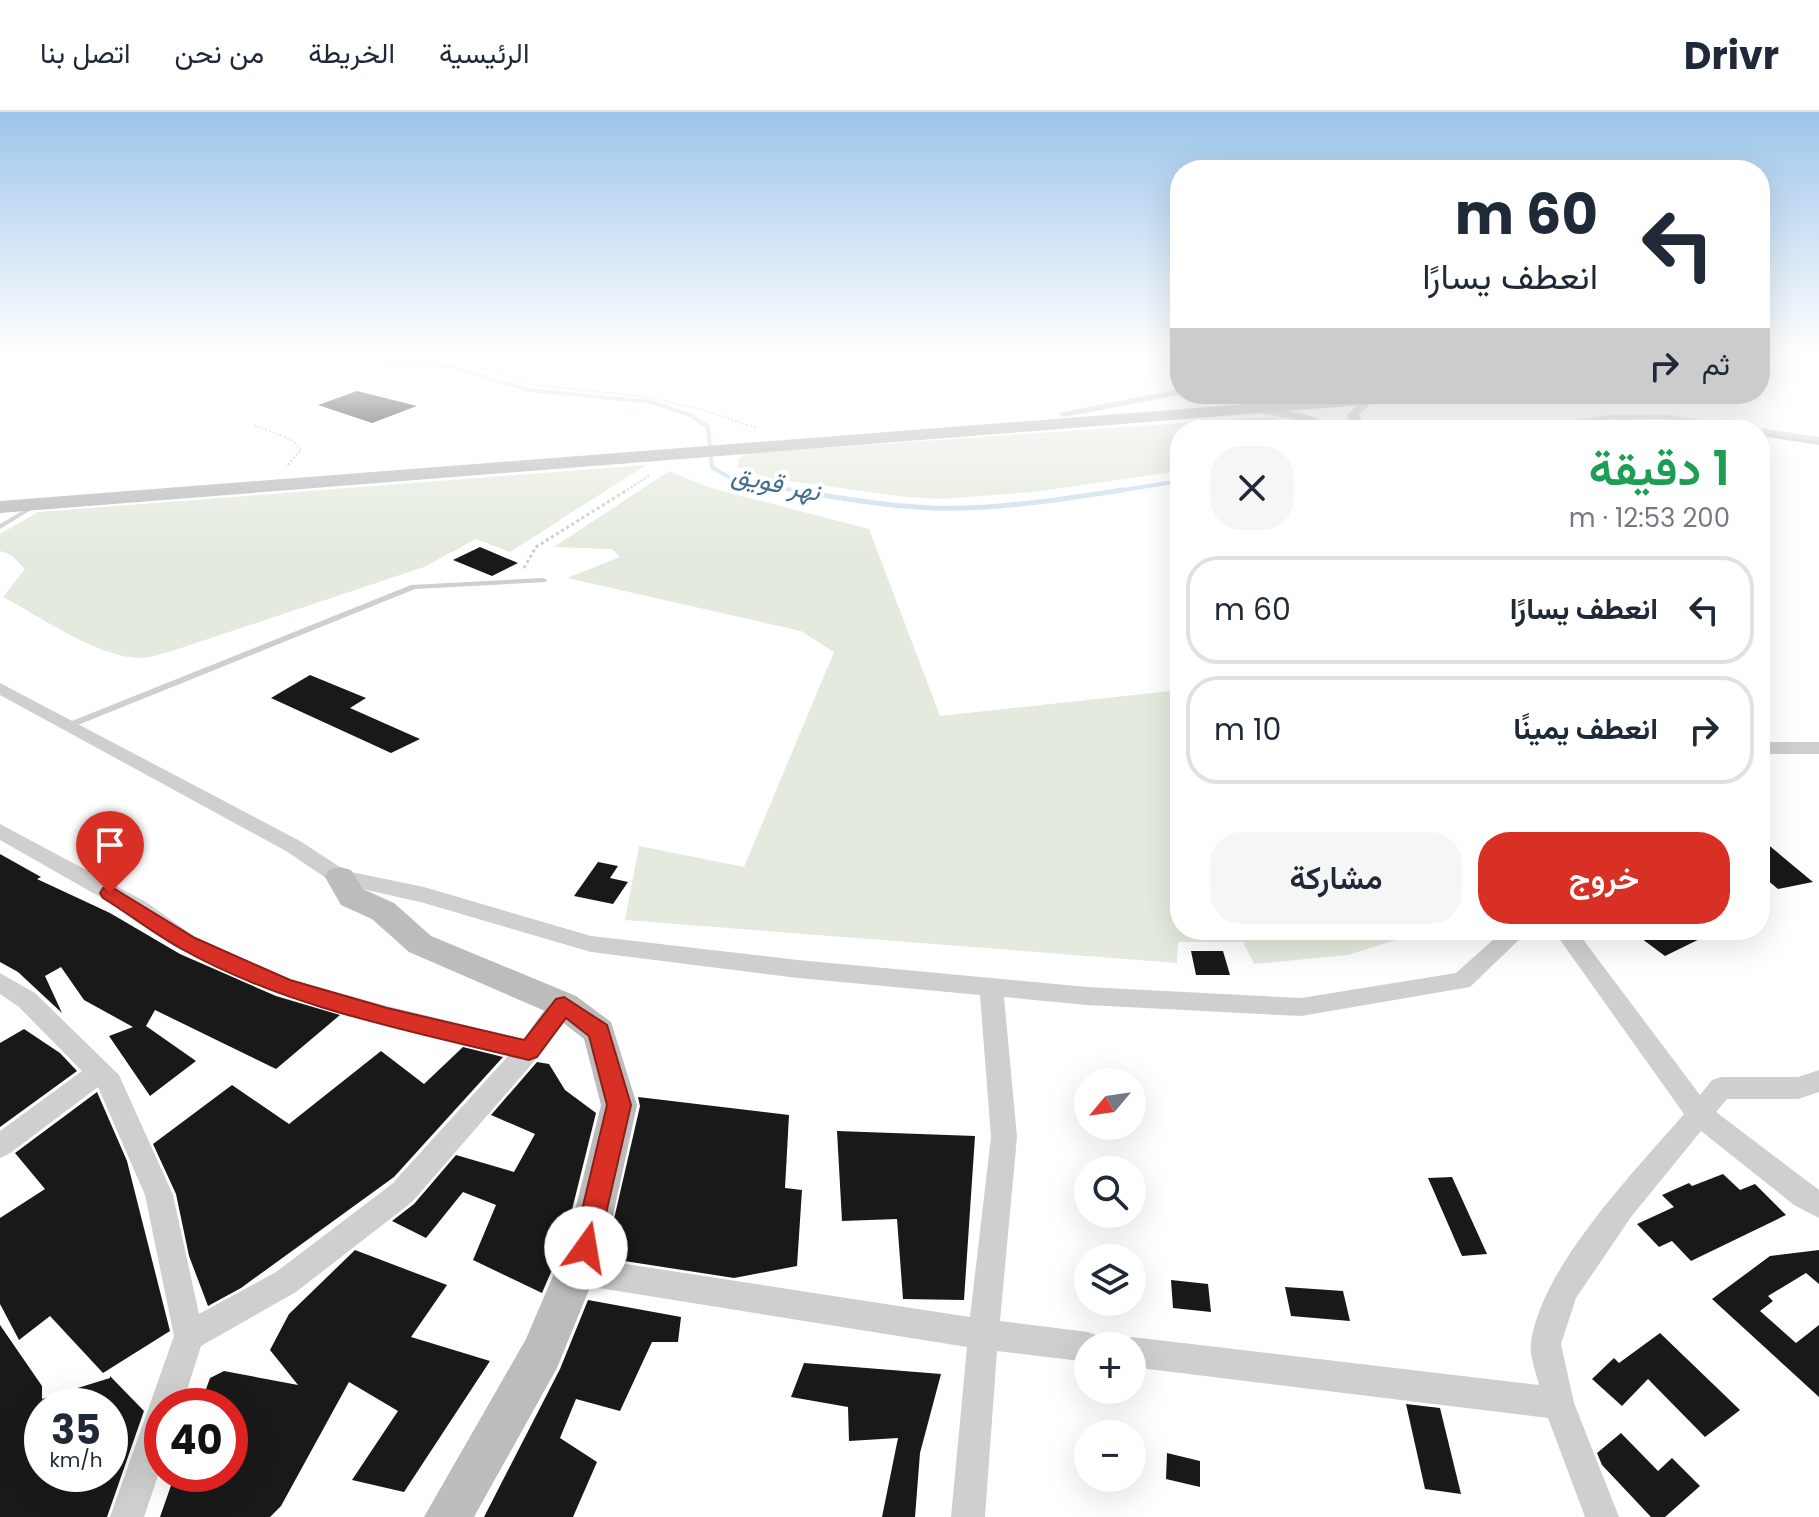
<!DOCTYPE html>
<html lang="ar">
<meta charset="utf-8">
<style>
body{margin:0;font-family:Poppins,Vazirmatn,sans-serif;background:#f6f6f7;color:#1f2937;direction:rtl;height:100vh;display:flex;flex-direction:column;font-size:30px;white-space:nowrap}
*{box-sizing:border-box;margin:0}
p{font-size:26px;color:#747a83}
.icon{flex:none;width:44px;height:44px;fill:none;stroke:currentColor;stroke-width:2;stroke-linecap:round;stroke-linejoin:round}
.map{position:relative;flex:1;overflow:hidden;direction:ltr}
.sheet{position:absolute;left:1170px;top:308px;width:600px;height:520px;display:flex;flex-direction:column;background:#fff;border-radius:32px;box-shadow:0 8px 32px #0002;direction:rtl}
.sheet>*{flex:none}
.hud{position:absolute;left:1170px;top:48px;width:600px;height:244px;border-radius:32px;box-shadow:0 8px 32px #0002;direction:rtl;background:#fff;color:#1f2937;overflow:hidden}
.needle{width:52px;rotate:241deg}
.fabs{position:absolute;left:1074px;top:956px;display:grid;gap:16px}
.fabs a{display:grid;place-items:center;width:72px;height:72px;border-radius:50%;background:#fff;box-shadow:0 8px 32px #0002;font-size:40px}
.speed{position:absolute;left:24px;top:1276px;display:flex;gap:16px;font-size:40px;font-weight:700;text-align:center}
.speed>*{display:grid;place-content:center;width:104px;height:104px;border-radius:50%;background:#fff;box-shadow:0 8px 32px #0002;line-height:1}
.speed small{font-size:20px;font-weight:400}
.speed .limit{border:12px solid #d22;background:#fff;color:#111}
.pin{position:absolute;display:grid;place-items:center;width:68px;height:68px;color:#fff;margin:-82px -34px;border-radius:50% 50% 50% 0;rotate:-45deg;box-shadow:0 0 8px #0007}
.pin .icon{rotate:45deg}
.me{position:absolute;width:88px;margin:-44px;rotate:13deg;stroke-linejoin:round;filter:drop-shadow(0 0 6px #0008)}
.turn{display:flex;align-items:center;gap:28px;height:168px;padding:0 40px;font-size:36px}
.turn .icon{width:104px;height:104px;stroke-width:2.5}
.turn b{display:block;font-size:56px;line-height:68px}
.then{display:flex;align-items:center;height:76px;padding:0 40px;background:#0003;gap:16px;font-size:30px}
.round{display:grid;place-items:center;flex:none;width:84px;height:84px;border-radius:32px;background:#f6f6f7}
.summary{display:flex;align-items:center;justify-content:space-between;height:136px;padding:0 40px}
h1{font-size:48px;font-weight:600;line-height:60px;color:#1e9e55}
.button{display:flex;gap:16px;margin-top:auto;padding:16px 40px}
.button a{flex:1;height:92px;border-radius:32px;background:#d93025;color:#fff;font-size:32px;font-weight:600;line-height:92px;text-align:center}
.button a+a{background:#f6f6f7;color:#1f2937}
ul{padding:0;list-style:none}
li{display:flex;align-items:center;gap:24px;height:108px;margin:0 16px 12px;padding:0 24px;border:4px solid #e0e1e3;border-radius:32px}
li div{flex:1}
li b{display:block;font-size:30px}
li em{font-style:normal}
header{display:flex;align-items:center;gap:48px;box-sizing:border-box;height:112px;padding:0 40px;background:#fff;border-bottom:2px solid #e0e1e3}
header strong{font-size:38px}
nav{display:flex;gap:44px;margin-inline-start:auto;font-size:28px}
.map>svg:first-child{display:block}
.green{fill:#e4ebde}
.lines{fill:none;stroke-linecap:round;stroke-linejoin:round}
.stream-far1{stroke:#cedfed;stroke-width:4}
.stream{stroke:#cedfed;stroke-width:5}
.building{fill:#191919;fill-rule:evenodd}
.path-far1{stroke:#ccc;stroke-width:2;stroke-dasharray:2 2;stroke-linecap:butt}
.path{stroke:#ccc;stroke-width:3;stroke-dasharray:3 3;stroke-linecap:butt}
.lane{fill:#cfcfcf;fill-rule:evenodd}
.street{fill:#cfcfcf;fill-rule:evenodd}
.secondary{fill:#bcbcbc;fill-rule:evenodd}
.route{fill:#d93025;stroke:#8d1f18;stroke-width:2}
.labels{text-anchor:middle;stroke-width:8;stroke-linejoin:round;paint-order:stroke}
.far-water-label{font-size:26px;font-style:italic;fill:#406e93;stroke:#fff}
</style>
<header>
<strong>Drivr</strong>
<nav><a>الرئيسية</a><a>الخريطة</a><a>من نحن</a><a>اتصل بنا</a></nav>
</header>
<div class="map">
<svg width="1819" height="1405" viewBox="0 0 1819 1405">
<rect width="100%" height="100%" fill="#fff"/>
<g class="green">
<polygon points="1272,305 1317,318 1180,318 1180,359 1033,380 940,387 897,384 768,366 738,356 738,347 749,341"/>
<path d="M646,353l-136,87 -34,-13 -52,28 -252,84c-10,2 -21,7 -31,7 -43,0 -100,-41 -138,-61l22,-28 -14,-14 -11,-4v-17l38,-22z"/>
<polygon points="669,359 711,376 869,417 940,604 1180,578 1180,818 1427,818 1348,843 1254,852 1243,830 1178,830 1177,851 625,808 639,734 744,755 834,540 801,519 567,466 620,445 612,437 554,435"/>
</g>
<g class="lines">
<g class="stream-far1">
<polyline points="274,240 450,255 529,278 652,290 690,303 708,315 712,355 732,367 804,380"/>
<polyline points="1518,318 1610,305 1667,305 1819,327"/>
<polyline points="1110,380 1180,369"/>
</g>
<path class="stream" d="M793,378c46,8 93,16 140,18 64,2 128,-9 190,-18"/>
</g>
<g class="building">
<polygon points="357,279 417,294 372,311 318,293"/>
<polygon points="480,435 518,451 492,464 453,448"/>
<polygon points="310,563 366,586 350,596 420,627 391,641 271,586"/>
<polygon points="1760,726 1813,770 1778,777 1760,762"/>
<polygon points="0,742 41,765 37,767 110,801 180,842 276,884 340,903 276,957 155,898 146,914 196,949 150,984 109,924 133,915 84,888 61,855 45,864 62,901 18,860 0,850"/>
<polygon points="598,750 618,754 610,766 628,770 613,792 574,784"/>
<polygon points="1630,818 1718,818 1665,844"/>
<polygon points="1191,839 1223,839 1230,863 1196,863"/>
<polygon points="24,917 60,941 77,959 0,1015 0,931"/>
<polygon points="463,935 503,945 394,1065 241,1176 208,1194 189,1144 176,1082 153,1032 232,973 289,1012 381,939 424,972"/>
<polygon points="537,950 549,952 565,978 596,1001 564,1130 542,1181 473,1148 496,1093 463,1080 426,1126 392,1109 414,1092 456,1043 514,1060 535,1022 491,1003"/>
<polygon points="97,980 127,1049 170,1219 103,1261 50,1204 19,1228 0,1192 0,1106 45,1077 15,1041"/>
<polygon points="638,985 789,1003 785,1076 802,1078 797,1154 734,1166 605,1146 640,994"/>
<polygon points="837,1019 975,1024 964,1188 903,1187 897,1107 842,1109"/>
<polygon points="1723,1062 1740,1078 1755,1072 1786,1103 1691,1149 1672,1129 1659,1135 1637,1112 1674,1095 1662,1083 1689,1071 1692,1074"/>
<polygon points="1452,1065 1487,1142 1462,1144 1428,1066"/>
<polygon points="355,1138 447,1173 411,1225 490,1249 404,1380 352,1368 398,1299 349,1270 281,1394 270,1405 160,1405 175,1362 230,1362 230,1294 200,1294 210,1266 224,1259 298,1273 270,1238 289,1202"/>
<polygon points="1819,1138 1819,1172 1806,1161 1768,1184 1773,1189 1760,1199 1796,1231 1819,1213 1819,1285 1712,1187 1770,1144"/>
<polygon points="1171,1168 1208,1172 1211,1200 1173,1196"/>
<polygon points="1285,1175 1343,1179 1350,1209 1291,1204"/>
<polygon points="588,1188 681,1205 678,1230 652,1230 620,1299 576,1287 560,1326 597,1350 573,1405 484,1405 560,1257"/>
<path d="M0,1213l42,61v13l68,-21v-2l34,35 -37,106h-107zM42,1294h68v68h-68z"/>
<polygon points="1660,1221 1740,1298 1705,1325 1648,1267 1622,1294 1592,1267 1614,1246 1619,1251"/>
<polygon points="804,1251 941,1262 920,1341 915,1405 882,1405 898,1326 849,1329 848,1295 791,1285"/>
<polygon points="1406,1292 1440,1296 1461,1382 1425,1377"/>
<polygon points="1621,1321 1658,1359 1672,1346 1700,1374 1665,1405 1651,1405 1602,1353 1597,1341"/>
<polygon points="1167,1341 1200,1349 1200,1375 1166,1367"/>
</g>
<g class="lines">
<g class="path-far1">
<polyline points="298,240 478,255 535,273 647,285 703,298 757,316"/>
<polyline points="254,313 292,328 301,338 286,355"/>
<polyline points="624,380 650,363"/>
</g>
<polyline class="path" points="524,456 536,435 627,378"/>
<g class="lane">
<path d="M1657,308l60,5 23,5 -83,-6h-40l-40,4 -3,-2c24,-9 57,-6 83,-6z"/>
<polygon points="1760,320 1819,329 1819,333 1760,324"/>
<polygon points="34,392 39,393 0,417 0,412"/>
<polygon points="543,466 547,468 546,470 415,477 73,615 70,616 65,613 67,611 411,473"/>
</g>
<g class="street">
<polygon points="1180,277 1180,282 1184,282 1064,305 1058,301"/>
<polygon points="1364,286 1374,288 1359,303 1367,318 1355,318 1347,303"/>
<polygon points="1256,293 1305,302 1344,318 1326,318 1298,308 1252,300 1250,297"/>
<polygon points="0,571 300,729 346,759 424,775 591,824 798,848 1087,875 1301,886 1456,861 1504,818 1529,818 1470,875 1301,904 1087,893 1004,885 1017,1025 1000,1209 1088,1220 1099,1224 1103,1234 1088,1234 1088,1250 997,1239 985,1405 951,1405 967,1235 574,1172 564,1168 559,1158 564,1148 574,1144 970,1205 991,1025 980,883 798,866 591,840 424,791 332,770 286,739 0,583"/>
<rect x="1760" y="630" width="59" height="12"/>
<path d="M0,712l146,78 49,35 96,43 96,26 137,33c12,-16 27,-48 48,-41l4,7 -38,52 -126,145 -116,90 -95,54 -19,60h-20v58l-18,53h-34l64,-181 -29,-141 -47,-108 -89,67 -9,4v-27l82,-60 -63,-64 -19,-13v-21l35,20 84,82 54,120 26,119 77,-42 116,-88 117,-129 -122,-29 -110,-33 -98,-44 -49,-35 -130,-74z"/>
<path d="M1553,818h23l124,165 12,-15 9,-3h77l21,-7v22l-21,7h-71l-11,13 103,78v28l-25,-13 -93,-74 -70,86 -55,81 -15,46 13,59 45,114h-34l-37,-99 -416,-51v-21h-13l2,-5 11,-4 407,48c-3,-13 -10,-30 -8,-43 11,-76 103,-170 153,-228z"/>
</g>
<g class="secondary">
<polygon points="1375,282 1445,282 1437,287 0,401 0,389"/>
<polygon points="340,755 351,758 363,777 394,791 431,824 576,884 611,910 637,993 606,1136 557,1256 474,1405 424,1405 526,1227 567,1131 601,993 584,927 552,902 409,840 372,807 341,793 325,765 329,758"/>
</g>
</g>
<linearGradient id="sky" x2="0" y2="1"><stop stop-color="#9dc5ea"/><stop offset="0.55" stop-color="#fff"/><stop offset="1" stop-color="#fff" stop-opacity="0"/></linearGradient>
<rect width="1819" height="437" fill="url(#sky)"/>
<path class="route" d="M110,774l85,52 95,42 97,28 137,32 32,-41 8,-2 43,28 24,80 -35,152 -10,3 -9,-3 -4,-9 34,-143 -18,-69 -23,-18 -29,39 -8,3c-118,-29 -243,-52 -349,-112 -27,-15 -51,-34 -77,-50l-3,-5 3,-5z"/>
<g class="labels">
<g class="far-water-label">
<text transform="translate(776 371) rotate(12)" y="9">نهر قويق</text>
</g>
</g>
</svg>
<div class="fabs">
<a><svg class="needle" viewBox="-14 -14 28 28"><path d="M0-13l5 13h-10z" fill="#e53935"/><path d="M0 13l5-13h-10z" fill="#747a83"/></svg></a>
<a><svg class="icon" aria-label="search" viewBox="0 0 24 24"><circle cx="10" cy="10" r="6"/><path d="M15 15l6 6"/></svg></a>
<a><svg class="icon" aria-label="layers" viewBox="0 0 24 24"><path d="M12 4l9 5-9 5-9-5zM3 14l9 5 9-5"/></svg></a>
<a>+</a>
<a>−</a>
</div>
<div class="speed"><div>35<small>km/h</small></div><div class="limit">40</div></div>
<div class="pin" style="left:110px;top:781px;background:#d93025"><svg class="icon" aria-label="arrive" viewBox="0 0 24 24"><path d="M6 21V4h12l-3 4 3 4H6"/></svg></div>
<svg class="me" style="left:586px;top:1136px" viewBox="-20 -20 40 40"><circle r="19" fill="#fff"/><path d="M0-13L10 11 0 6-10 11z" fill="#d93025"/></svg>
<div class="hud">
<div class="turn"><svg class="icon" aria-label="left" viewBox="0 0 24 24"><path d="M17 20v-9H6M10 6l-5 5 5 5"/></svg><div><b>60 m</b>انعطف يسارًا</div></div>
<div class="then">ثم<svg class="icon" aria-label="right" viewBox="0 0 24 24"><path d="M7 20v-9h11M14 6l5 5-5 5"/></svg></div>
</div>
<section class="sheet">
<div class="summary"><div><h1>1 دقيقة</h1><p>200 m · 12:53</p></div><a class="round"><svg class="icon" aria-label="close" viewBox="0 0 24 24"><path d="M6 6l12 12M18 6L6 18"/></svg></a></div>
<ul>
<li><svg class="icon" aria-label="left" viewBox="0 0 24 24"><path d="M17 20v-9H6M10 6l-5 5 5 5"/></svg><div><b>انعطف يسارًا</b></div><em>60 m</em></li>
<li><svg class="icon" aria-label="right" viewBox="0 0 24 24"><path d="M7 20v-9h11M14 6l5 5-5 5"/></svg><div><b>انعطف يمينًا</b></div><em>10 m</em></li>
</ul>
<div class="button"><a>خروج</a><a>مشاركة</a></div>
</section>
</div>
